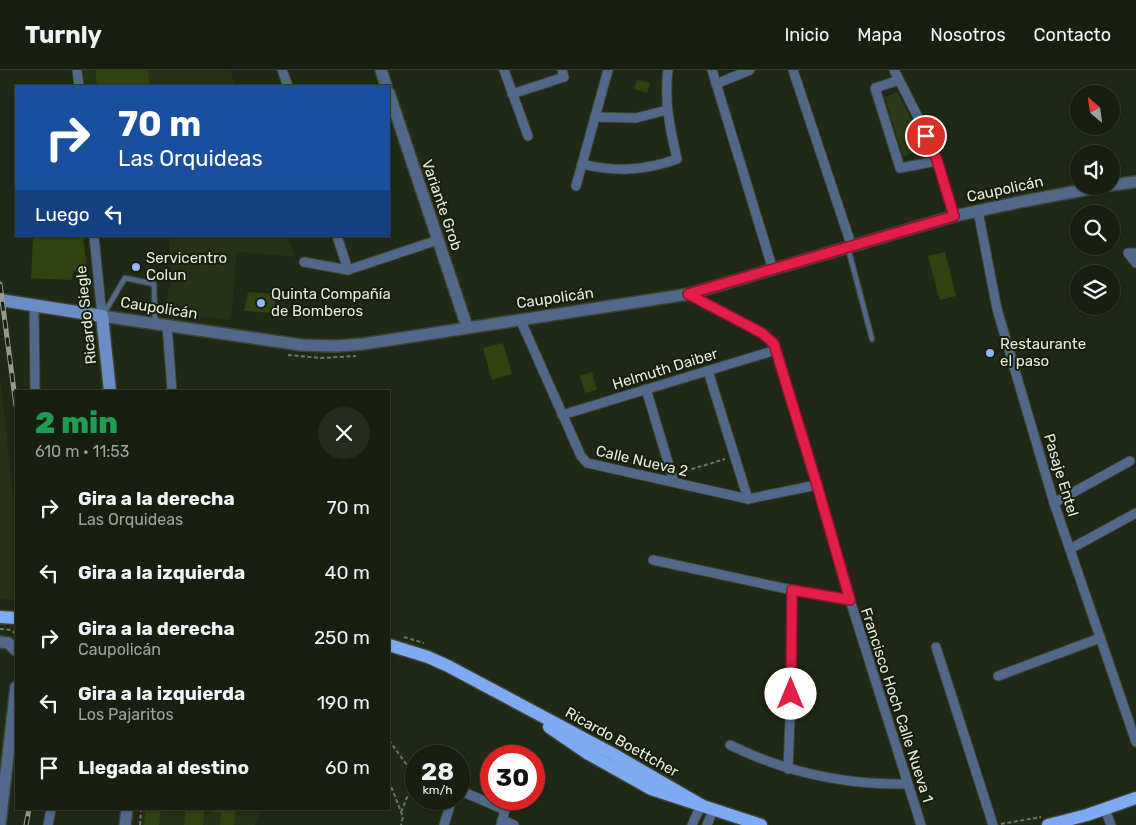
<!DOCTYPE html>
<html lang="es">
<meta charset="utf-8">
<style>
body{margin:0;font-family:Rubik,sans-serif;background:#252c1e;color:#f1f3f6;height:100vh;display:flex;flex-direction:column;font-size:19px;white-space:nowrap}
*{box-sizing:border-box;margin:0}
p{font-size:16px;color:#9fa29f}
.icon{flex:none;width:28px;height:28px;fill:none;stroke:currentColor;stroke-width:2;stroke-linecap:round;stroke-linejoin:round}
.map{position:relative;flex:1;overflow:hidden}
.sheet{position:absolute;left:15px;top:320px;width:375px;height:420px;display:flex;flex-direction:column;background:#181f10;border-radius:0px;box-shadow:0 1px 4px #0004,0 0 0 1px #363d30}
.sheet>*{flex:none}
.top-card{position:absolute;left:15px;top:15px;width:375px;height:152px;border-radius:0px;box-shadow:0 1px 4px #0004,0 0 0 1px #363d30;background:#1a4fa0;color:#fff;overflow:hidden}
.needle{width:32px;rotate:331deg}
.controls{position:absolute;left:1070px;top:15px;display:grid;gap:10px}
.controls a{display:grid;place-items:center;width:50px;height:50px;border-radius:50%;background:#181f10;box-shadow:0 1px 4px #0004,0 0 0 1px #363d30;font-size:25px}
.speed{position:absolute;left:405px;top:675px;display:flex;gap:10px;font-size:25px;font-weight:700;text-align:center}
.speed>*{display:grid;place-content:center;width:65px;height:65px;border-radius:50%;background:#181f10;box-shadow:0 1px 4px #0004,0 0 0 1px #363d30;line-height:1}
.speed small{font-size:12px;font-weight:400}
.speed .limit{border:8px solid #d22;background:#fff;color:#111}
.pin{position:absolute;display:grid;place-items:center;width:42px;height:42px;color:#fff;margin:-21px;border:2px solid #fff;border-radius:50%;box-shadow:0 1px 5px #0007}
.me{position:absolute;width:55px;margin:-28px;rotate:0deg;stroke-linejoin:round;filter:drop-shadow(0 0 4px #0008)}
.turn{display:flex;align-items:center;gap:18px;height:105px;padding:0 20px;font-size:22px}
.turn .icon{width:65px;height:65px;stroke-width:2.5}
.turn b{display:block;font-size:35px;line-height:42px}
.then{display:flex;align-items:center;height:48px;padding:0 20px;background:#0003;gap:10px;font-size:19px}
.round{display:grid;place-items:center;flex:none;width:52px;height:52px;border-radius:26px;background:#252c1e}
.head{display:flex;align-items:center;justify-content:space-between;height:85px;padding:0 20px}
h1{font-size:30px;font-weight:800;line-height:38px;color:#1e9e55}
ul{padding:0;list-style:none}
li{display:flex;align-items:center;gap:15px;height:65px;padding:0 20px}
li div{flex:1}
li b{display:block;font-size:19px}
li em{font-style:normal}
header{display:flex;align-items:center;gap:30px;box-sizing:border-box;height:70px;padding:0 25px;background:#181f10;border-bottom:1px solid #363d30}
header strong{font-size:24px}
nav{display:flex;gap:28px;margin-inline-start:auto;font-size:18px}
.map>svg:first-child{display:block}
.built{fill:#263117}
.green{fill:#2c3a19}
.building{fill:#2f4210}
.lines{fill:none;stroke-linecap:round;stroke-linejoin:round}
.service-casing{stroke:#3c4431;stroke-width:7}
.minor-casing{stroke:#3c4431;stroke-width:11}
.tertiary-casing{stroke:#3c4431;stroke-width:14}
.secondary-casing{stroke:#3c4431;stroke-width:15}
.primary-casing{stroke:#3c4431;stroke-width:15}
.path{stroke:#6d7564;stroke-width:2;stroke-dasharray:4 2.5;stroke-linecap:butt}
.service{stroke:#52688b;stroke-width:4.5}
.minor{stroke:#52688b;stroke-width:9}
.tertiary{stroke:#52688b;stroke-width:11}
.secondary{stroke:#6a8dc5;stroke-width:12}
.primary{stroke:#7daaf2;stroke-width:12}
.rail-casing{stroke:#949b8b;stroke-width:5}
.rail{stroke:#171f0c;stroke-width:3;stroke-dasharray:9;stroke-linecap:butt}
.route-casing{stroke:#92132f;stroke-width:12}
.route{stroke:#e11d48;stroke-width:9}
.poi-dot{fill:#8eb9fc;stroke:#171f0c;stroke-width:2}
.labels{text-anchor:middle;stroke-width:4;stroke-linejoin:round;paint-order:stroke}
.street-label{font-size:15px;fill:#e5ebde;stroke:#171f0c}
.poi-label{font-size:15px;fill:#e5ebde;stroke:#171f0c;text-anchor:start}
</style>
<header>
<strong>Turnly</strong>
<nav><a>Inicio</a><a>Mapa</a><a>Nosotros</a><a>Contacto</a></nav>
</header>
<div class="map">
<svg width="1136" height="755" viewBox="0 0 1136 755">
<rect width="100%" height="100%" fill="#202915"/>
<g class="built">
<polygon points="83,0 230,0 235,16 85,16"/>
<polygon points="169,166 287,166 295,187 237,182 231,250 164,243 171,208"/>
<polygon points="0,305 16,452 16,530 0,529"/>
<polygon points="142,739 261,739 255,755 141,755"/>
</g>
<polygon class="green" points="897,22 925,77 903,87 885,27"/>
<g class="building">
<polygon points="95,0 148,0 150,16 97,16"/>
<polygon points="637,10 650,13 647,23 634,19"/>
<polygon points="33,166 83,166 87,202 73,201 72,210 31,208"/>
<polygon points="945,182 956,226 940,230 928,186"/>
<polygon points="248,222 276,224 274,243 244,241"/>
<polygon points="503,273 512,304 492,310 483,278"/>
<polygon points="592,302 597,320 585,323 580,306"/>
<polygon points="146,739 161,739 159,755 144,755"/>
<polygon points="186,739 204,739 203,755 184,755"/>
<polygon points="212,739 236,739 234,755 220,755 221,743 211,742"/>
</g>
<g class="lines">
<defs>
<g id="service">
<polyline points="848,178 872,269"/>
<polyline points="103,245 125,208 154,214 155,253"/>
</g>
<g id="minor">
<polyline points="77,0 79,16"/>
<polyline points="282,0 288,16"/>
<polyline points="504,0 528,66"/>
<polyline points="712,0 773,200"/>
<polyline points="793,0 852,177"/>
<polyline points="894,0 921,53 937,91 954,146"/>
<polyline points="899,10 875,18 900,98 937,91"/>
<polyline points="716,14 750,0"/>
<polyline points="512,24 564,7 562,0"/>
<polyline points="595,47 636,48 667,40"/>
<path d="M582,94c33,8 62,7 95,-5 -7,-30 -13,-58 -9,-89"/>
<polyline points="576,116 608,0"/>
<polyline points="978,141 997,239 1054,433 1136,672"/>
<polyline points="94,166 102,246"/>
<polyline points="337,166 348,200"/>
<polyline points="1136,183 1128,183 1136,193"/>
<polyline points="304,192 348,200 438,170"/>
<polyline points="689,224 762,263 774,274 817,415 850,530 921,755"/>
<polyline points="34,235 35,321"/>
<polyline points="520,249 581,386 587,393 748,429 817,415"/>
<polyline points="167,255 172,321"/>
<polyline points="708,301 748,429"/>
<polyline points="646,319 674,412"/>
<polyline points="562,345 776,280"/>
<polyline points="1054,433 1130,391"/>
<polyline points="1070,479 1136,443"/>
<polyline points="653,490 792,520 850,530"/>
<polyline points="936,577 993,755"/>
<polyline points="998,606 1100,568"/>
<path d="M730,675c57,28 115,40 177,39"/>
<polyline points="788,699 791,624 792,520"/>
<polyline points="459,720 505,740 501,755"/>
<polyline points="1105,739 1111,755"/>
<polyline points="502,750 514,755"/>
<polyline points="48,755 51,739"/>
<polyline points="444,755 452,729"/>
<polyline points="692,755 701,735"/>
<polyline points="707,755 713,740"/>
</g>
<g id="tertiary">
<polyline points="381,0 386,16"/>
<polyline points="389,23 467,257"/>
<polyline points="1111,115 1136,112"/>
<polyline points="102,246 301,275 336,276 363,274 689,224 954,146 1025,131 1105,116"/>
<polyline points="0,572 8,573 16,580"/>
<polyline points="0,754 16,617"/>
<polyline points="125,755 127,739"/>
</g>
<polyline id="secondary" points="0,230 102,246 110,321"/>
<g id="primary">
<polyline points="0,547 16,548"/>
<polyline points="389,575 428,587 448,596 613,684 701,735"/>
<polyline points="549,657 587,683 651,719 761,755"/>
<polyline points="1048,755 1087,745 1136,728"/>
</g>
</defs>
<use href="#service" class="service-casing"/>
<use href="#minor" class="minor-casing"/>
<use href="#tertiary" class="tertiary-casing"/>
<use href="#secondary" class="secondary-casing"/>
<use href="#primary" class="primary-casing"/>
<g class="path">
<polyline points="288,285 321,288 356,286"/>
<polyline points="679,403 725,389"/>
<polyline points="0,559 11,560 16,564"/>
<polyline points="404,567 424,573"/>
<polyline points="389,670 416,708"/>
<polyline points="389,711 403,747 401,755"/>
<polyline points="401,742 415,708"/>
<polyline points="1001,754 1041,747"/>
<polyline points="140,755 141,739"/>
</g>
<use href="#service" class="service"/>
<use href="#minor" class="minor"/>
<use href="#tertiary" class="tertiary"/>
<use href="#secondary" class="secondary"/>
<use href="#primary" class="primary"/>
<defs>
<g id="rail">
<polyline points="0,214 16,336"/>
<polyline points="26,755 29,739"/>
</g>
</defs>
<use href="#rail" class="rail-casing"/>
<use href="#rail" class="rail"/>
</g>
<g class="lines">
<defs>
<polyline id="route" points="791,624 792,520 850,530 817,415 774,274 762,263 688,224 954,146 937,90 926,66"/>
</defs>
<use href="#route" class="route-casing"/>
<use href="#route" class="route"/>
</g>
<g class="poi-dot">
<circle cx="136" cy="197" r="5"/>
<circle cx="261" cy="233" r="5"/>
<circle cx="990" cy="283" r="5"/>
</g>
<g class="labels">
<g class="street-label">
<text transform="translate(1005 119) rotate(-12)" y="5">Caupolicán</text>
<text transform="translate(442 135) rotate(71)" y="5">Variante Grob</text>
<text transform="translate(555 228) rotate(-8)" y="5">Caupolicán</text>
<text transform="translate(159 238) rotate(9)" y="5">Caupolicán</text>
<text transform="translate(86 245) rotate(-96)" y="5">Ricardo Siegle</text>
<text transform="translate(665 299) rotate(-17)" y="5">Helmuth Daiber</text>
<text transform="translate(642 391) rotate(13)" y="5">Calle Nueva 2</text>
<text transform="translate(1061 405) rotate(73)" y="5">Pasaje Entel</text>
<text transform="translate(897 635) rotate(72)" y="5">Francisco Hoch Calle Nueva 1</text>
<text transform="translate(622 672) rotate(29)" y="5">Ricardo Boettcher</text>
</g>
<g class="poi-label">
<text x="146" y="193">Servicentro<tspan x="146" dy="17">Colun</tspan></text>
<text x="271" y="229">Quinta Compañía<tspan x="271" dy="17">de Bomberos</tspan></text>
<text x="1000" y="279">Restaurante<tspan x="1000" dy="17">el paso</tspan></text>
</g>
</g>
</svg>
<div class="controls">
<a><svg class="needle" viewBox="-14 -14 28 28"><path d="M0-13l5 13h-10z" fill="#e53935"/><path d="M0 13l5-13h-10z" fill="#9fa29f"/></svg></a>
<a><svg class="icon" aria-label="sound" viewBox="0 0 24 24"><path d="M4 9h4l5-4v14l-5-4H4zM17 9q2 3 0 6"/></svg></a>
<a><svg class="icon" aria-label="search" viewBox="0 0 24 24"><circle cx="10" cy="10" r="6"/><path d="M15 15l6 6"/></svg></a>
<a><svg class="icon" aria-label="layers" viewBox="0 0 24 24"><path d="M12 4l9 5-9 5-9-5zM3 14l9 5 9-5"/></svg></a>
</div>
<div class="speed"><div>28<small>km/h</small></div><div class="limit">30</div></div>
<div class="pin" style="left:926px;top:66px;background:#d93025"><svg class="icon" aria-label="arrive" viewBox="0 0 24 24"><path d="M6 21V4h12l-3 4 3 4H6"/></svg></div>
<svg class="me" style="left:791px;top:624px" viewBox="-20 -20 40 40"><circle r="19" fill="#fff"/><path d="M0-13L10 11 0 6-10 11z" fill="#e11d48"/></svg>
<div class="top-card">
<div class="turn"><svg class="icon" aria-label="right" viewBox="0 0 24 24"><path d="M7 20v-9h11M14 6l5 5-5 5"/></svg><div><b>70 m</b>Las Orquideas</div></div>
<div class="then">Luego<svg class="icon" aria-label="left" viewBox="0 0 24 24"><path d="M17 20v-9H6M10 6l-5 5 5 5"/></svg></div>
</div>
<section class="sheet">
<div class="head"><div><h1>2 min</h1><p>610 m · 11:53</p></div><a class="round"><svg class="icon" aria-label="close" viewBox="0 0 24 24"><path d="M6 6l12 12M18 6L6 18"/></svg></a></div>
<ul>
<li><svg class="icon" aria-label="right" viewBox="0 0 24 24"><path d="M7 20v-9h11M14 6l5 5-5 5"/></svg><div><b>Gira a la derecha</b><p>Las Orquideas</p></div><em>70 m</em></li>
<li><svg class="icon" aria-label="left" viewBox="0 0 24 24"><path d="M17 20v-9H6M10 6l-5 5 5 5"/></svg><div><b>Gira a la izquierda</b></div><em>40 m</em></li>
<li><svg class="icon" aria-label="right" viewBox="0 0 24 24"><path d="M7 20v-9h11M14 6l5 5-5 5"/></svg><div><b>Gira a la derecha</b><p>Caupolicán</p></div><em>250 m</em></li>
<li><svg class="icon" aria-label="left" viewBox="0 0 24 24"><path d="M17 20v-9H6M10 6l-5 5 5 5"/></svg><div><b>Gira a la izquierda</b><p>Los Pajaritos</p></div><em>190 m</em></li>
<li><svg class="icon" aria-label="arrive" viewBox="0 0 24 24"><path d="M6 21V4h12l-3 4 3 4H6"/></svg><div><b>Llegada al destino</b></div><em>60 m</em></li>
</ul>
</section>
</div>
